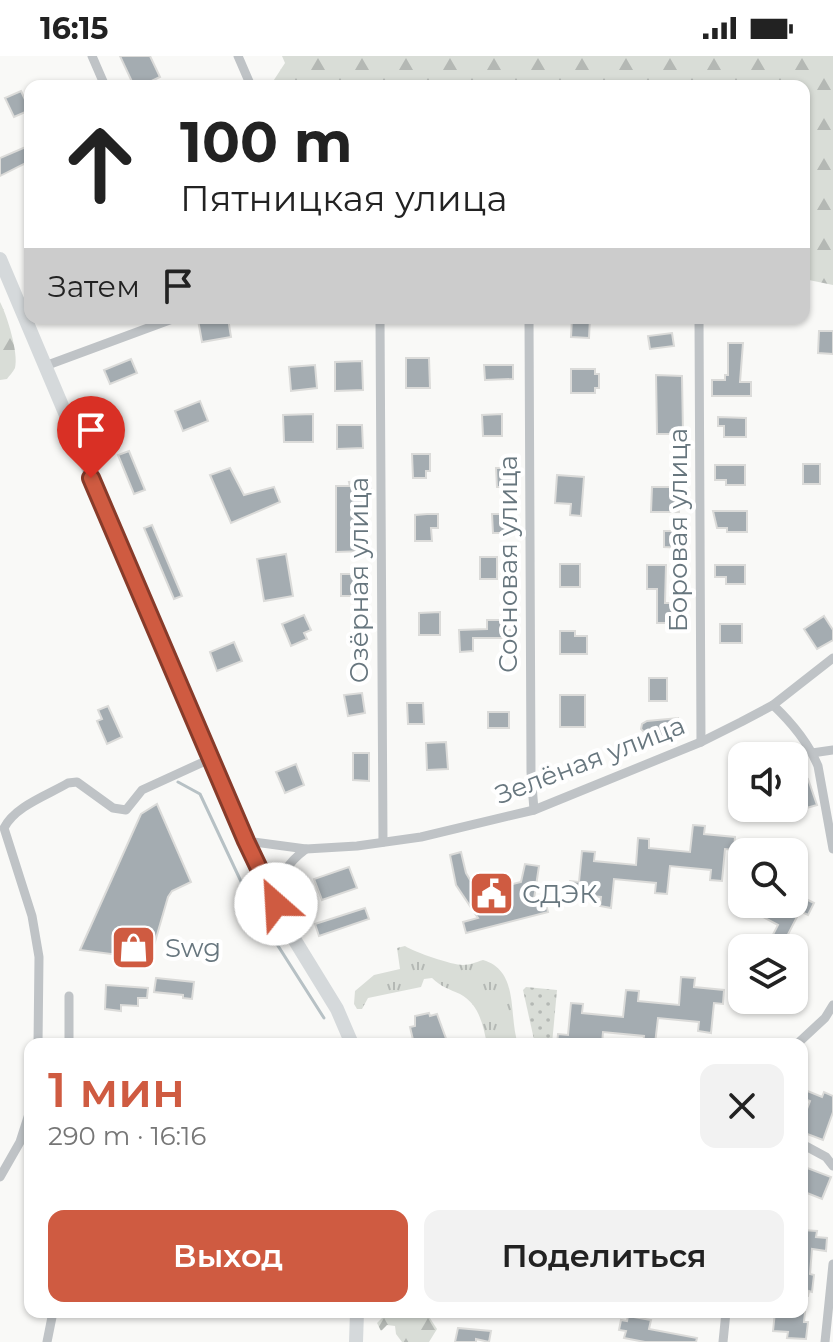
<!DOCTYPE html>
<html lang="ru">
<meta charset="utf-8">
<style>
body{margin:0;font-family:Montserrat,sans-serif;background:#f2f2f2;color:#222;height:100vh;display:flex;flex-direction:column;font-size:30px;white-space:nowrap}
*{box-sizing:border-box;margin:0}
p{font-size:26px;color:#767676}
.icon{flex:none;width:44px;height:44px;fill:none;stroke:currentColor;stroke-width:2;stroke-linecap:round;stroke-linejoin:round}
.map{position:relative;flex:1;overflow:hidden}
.panel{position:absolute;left:24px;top:982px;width:784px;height:280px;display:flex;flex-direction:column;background:#fff;border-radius:16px;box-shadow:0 2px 6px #0004}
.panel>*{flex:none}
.top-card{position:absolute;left:24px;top:24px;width:786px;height:244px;border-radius:16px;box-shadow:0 2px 6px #0004;background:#fff;color:#222;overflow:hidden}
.buttons{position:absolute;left:728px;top:686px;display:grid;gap:16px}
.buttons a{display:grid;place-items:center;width:80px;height:80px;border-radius:16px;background:#fff;box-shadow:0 2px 6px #0004;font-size:40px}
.pin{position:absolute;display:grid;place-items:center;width:68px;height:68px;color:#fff;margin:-82px -34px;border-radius:50% 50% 50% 0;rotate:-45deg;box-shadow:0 0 8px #0007}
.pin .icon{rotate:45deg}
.me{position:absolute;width:88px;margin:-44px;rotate:334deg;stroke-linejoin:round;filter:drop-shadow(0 0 6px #0008)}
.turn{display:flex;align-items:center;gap:28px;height:168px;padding:0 24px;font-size:36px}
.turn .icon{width:104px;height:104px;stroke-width:2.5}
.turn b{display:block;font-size:56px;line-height:68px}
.then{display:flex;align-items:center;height:76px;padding:0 24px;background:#0003;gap:16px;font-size:30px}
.round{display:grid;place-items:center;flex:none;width:84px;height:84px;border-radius:16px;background:#f2f2f2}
.overview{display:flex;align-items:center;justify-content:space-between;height:136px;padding:0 24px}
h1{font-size:48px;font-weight:600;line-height:60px;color:#cf5b41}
.cta{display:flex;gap:16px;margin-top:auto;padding:16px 24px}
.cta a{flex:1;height:92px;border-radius:16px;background:#cf5b41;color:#fff;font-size:32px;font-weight:600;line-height:92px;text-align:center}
.cta a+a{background:#f2f2f2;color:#222}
.status{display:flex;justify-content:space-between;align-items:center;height:56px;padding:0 40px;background:#fff;direction:ltr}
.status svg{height:22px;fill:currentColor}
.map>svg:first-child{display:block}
.grass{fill:url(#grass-tufts)}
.forest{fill:url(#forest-firs)}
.park{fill:url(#park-dots)}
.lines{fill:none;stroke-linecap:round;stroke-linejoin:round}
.stream{stroke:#b7c1c5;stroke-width:3}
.building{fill:#a4acb1;stroke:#dbdbd9;stroke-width:2}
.minor{stroke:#bfc3c6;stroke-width:9}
.primary{stroke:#d5d9db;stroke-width:14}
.route-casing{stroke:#873b2a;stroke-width:20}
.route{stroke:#cf5b41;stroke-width:14}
.labels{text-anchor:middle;stroke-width:8;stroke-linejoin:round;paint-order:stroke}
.street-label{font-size:26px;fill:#67767e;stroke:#fff}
.poi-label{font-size:26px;fill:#67767e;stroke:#fff;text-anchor:start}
</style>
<div class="status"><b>16:15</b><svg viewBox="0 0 49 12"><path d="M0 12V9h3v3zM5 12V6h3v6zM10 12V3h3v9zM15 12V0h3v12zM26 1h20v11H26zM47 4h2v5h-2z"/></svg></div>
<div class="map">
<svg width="833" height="1286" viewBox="0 0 833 1286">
<defs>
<pattern id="grass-tufts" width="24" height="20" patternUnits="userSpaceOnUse" patternTransform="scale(2)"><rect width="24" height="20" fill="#d9ddd7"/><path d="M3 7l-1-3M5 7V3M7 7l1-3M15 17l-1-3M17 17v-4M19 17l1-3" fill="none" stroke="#b4b8b4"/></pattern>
<pattern id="forest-firs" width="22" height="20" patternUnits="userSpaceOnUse" patternTransform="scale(2)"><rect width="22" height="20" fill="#d9ddd7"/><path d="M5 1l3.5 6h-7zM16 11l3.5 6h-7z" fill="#b4b8b4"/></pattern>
<pattern id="park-dots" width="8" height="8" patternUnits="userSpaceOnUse" patternTransform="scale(2)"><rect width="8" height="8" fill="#d9ddd7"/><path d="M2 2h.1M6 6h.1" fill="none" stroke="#b4b8b4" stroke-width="1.8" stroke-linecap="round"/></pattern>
</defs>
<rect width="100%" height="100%" fill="#f9f9f7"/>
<path class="grass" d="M405,890c9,6 47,19 58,19 7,0 13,-3 20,-5 37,11 25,55 35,84h-31c-4,-19 -8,-40 -27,-50 -11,-5 -19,-7 -28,-16l-8,1 -3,8 -53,11 -6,11h-5l-3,-5 1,-13 19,-16 26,-6 -3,-21z"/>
<g class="forest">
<polygon points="282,0 833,0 833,229 804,223 804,30 270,30 285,7"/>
<path d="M0,246c7,13 19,52 15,66 -2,4 -6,8 -8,11l-7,1z"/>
<polygon points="388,1256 415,1256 428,1259 437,1273 429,1286 402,1286 396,1278 395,1270 387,1269 381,1275 377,1267"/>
</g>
<polygon class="park" points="526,931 557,934 552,988 535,988 523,934"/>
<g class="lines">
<polyline class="stream" points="178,726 200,738 252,849 324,962"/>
</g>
<g class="building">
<polygon points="120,0 150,0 160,21 141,30 134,30"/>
<polygon points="21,35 30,54 14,61 5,42"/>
<polygon points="28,90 30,105 0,120 0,102"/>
<polygon points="206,262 228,262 231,281 202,286 198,264"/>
<polygon points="572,262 590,262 589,282 571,281"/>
<polygon points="819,275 833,275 833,298 818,297"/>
<polygon points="672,277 674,290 650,293 648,280"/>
<polygon points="728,287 743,287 740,326 751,326 751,340 712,340 712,324 725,324 725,319 728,319"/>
<polygon points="406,302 429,302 430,332 406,332"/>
<polygon points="131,303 137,317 110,328 104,314"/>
<polygon points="362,305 363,334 335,335 335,306"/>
<polygon points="315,309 317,332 291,335 289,311"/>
<polygon points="484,309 513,309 513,323 485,324"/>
<polygon points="571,313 595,313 595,318 599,318 599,332 595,332 595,337 571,337"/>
<polygon points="656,319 682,320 683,378 657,378"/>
<polygon points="200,345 208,365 183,375 175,355"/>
<polygon points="313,358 313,386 284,386 283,359"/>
<polygon points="502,358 502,380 483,380 482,359"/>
<polygon points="718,361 746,362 746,381 724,381 724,370 718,370"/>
<polygon points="337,369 362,369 363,392 337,393"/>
<polygon points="129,395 145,434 134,438 118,399"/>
<polygon points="412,398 430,398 430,415 426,415 426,422 413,422"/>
<rect x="803" y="408" width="17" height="20"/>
<polygon points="715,409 745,409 745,429 726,429 726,424 715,424"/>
<polygon points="230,412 244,439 274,431 280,446 231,467 210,419"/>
<polygon points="496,412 515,412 515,431 497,431"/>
<polygon points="557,419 584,421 581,460 570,459 571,448 555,447"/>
<polygon points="371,425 371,442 364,442 365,495 336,496 336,430 350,430 349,426"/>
<polygon points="652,431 679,431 679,456 651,456"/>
<polygon points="713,455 747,455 747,476 727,476 727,472 717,472"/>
<polygon points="427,458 438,458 438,472 431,472 432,485 415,485 415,459"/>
<polygon points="492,458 512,458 512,477 493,477"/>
<polygon points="152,469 182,540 174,543 144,472"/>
<polygon points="664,475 685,475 685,492 664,491"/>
<polygon points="286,498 293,540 264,545 257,503"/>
<rect x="480" y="501" width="17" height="22"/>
<rect x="560" y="508" width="20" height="23"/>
<polygon points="647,509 666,509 665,547 677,547 677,558 672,558 672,567 657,567 657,533 647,533"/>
<polygon points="715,509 745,509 745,528 726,528 726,521 715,521"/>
<rect x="341" y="518" width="22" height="22"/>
<polygon points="440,556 440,579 419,579 419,557"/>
<polygon points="304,559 311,574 304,577 307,583 291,590 282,568"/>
<polygon points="824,560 833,574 833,584 817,593 804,573"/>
<polygon points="487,564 510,564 510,582 473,582 473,595 460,596 459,574 487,573"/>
<rect x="720" y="568" width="22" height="19"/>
<polygon points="560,575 575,575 575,580 587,580 587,598 560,598"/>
<polygon points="234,586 242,605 217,615 210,596"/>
<rect x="649" y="622" width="18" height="23"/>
<polygon points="362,637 365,657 348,660 344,639"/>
<rect x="560" y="639" width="25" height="32"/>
<polygon points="407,647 423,647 424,668 408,668"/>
<polygon points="108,650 122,681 107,688 97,665 102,663 98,654"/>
<rect x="488" y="656" width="21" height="16"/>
<polygon points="678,662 679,679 659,681 658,677 645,677 641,673 642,668 647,665"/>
<polygon points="446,686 448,713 427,714 426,687"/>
<polygon points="353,697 369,697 369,725 353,724"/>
<polygon points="296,708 304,729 285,737 276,716"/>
<polygon points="808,723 817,749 803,753 795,727"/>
<polygon points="157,748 191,826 172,835 168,841 150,903 80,894 141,758"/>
<polygon points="693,769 705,770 704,778 735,781 734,794 725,793 722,825 710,824 711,814 670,810 667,838 655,837 656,827 614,823 611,852 600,850 601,841 568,838 570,825 579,826 582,795 595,796 594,805 636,809 638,782 649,783 649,792 690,796"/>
<polygon points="461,796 466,817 478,837 521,826 525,808 539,810 534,843 544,841 548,856 466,877 463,866 478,862 456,829 450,799"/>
<polygon points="349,811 357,832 322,844 314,823"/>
<polygon points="794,837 814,847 808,859 800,855 781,892 766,892 778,869 750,854 753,848 794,848"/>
<polygon points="365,852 369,863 319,880 315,868"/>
<polygon points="681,921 695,922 694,931 724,934 723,948 714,947 711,977 698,975 699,966 658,962 655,988 643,988 644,980 603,976 602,988 557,988 558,978 568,979 571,947 583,948 582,957 623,961 626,934 639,935 638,945 679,949"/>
<polygon points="156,922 194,926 192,943 183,942 183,939 154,936"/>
<polygon points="106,929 148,932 147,942 138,942 138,950 121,949 121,955 105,953"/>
<polygon points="429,957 430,960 437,958 448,988 414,988 410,971 415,970 415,960"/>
<polygon points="805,1034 822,1041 824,1036 833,1040 833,1056 823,1084 802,1076 802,1066 810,1045 802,1042"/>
<polygon points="802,1110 831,1121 822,1143 802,1135"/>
<polygon points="802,1174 817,1175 816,1181 827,1182 826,1195 812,1193 810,1218 814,1219 812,1236 809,1235 808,1240 802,1240"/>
<polygon points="775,1256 805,1256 804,1266 808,1266 806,1283 787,1282 788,1276 773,1275"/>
<polygon points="628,1260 651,1264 649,1273 697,1282 696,1286 645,1286 624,1282 626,1275 619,1274 621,1264 627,1265"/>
<polygon points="458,1272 491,1275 489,1286 476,1283 476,1286 455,1286"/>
</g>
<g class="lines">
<g class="minor">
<polyline points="92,0 105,30"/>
<polyline points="238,0 251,30"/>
<polyline points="380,262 383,786"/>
<polyline points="529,262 531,716 534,754"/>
<polyline points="699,262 701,686"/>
<polyline points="45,310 175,262"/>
<path d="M773,649c18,17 35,37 45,61l15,83"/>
<polyline points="812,697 833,694"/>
<polyline points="246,785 306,793 357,790 421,781 534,754 701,686 741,666 773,649 833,602"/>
<path d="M276,845c3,-24 10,-37 30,-52"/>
<polyline points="69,940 69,988"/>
<path d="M38,988l1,-87 -7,-41 -28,-88c11,-22 44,-33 64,-45l9,-1 36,26 13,2 16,-20 68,-31"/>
<polyline points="797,988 825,962 833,949"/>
<polyline points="802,1088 826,1101 833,1110"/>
<polyline points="0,1121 20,1086 30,1055"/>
<polyline points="47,1286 53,1256"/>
<polyline points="723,1286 726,1256"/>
<polyline points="825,1286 833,1208"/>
</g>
<g class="primary">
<polyline points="0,203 246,785 291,878 337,953 352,988"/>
<polyline points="356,1286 357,1256"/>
</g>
</g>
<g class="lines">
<defs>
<polyline id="route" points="91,422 246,785 276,848"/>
</defs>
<use href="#route" class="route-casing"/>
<use href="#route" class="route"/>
</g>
<defs>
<symbol id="civic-square" viewBox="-11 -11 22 22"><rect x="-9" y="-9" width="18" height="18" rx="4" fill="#cf5b41" stroke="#fff"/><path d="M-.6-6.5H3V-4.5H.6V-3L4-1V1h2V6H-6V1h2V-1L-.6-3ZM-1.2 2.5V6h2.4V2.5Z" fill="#fff"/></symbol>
<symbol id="shop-square" viewBox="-11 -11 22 22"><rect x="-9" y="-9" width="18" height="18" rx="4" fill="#cf5b41" stroke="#fff"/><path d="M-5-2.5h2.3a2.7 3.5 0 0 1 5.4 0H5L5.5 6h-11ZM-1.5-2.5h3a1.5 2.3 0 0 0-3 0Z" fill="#fff"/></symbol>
</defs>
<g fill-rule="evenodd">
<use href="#civic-square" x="466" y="812" width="51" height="51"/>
<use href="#shop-square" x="108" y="866" width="51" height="51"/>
</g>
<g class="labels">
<g class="street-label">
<text transform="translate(678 474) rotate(-90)" y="9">Боровая улица</text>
<text transform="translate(508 508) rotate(-90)" y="9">Сосновая улица</text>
<text transform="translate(359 524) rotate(-90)" y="9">Озёрная улица</text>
<text transform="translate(590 704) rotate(-21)" y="9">Зелёная улица</text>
</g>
<g class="poi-label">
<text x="522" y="847">СДЭК</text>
<text x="165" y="901">Swg</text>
</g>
</g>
</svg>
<div class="buttons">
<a><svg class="icon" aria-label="sound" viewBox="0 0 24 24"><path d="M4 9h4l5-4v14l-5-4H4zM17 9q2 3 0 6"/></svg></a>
<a><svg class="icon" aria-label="search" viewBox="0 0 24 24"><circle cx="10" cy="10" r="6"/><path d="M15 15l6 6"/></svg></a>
<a><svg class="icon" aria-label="layers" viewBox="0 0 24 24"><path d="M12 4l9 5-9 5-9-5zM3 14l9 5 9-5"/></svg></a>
</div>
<div class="pin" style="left:91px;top:422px;background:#d93025"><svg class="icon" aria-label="arrive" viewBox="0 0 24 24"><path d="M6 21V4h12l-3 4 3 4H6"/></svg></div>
<svg class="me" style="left:276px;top:848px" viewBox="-20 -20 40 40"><circle r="19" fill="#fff"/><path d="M0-13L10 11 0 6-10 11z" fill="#cf5b41"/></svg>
<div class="top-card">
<div class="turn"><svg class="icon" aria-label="ahead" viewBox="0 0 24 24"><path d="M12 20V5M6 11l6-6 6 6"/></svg><div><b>100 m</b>Пятницкая улица</div></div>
<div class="then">Затем<svg class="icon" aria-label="arrive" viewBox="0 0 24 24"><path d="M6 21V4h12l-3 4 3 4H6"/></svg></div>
</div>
<section class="panel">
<div class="overview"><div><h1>1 мин</h1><p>290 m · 16:16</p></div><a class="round"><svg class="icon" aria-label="close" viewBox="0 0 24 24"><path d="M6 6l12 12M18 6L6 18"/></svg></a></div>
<div class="cta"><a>Выход</a><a>Поделиться</a></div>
</section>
</div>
